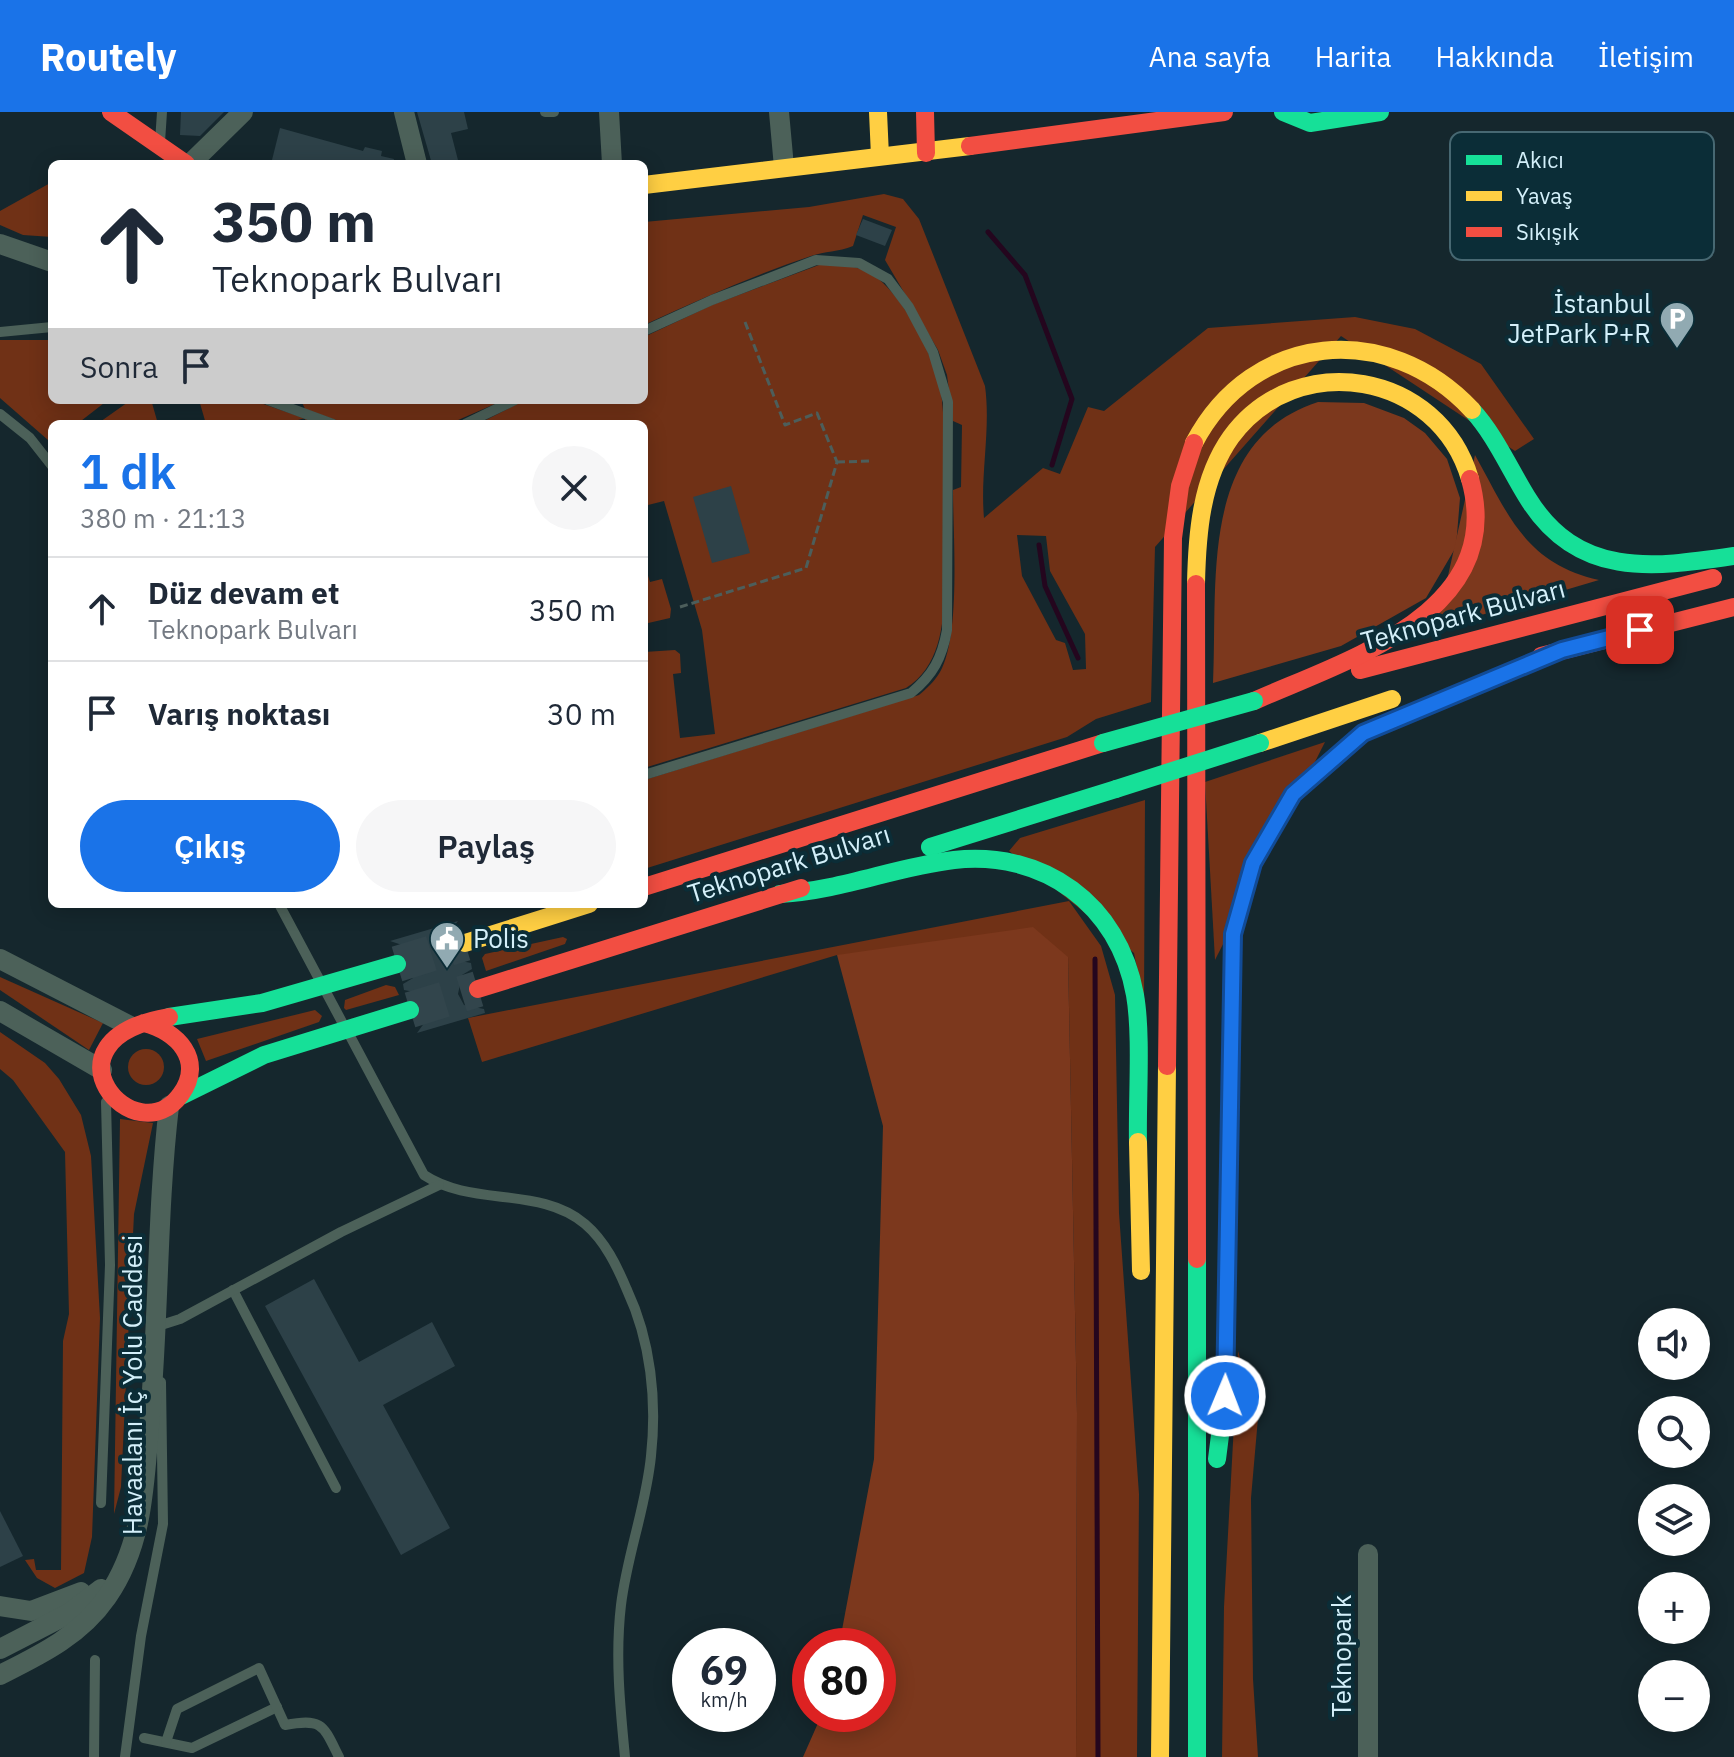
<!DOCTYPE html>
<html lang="tr">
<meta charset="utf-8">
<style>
body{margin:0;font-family:"IBM Plex Sans",sans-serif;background:#f6f6f7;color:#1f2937;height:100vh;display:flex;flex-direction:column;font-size:30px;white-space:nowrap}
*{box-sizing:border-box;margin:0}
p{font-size:26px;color:#747a83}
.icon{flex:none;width:44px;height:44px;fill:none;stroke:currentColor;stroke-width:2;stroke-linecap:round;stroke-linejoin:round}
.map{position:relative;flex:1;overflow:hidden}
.panel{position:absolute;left:48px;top:308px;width:600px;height:488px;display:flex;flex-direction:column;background:#fff;border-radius:12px;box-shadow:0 4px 20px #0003}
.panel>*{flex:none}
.guide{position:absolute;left:48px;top:48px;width:600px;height:244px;border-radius:12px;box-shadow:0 4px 20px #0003;background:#fff;color:#1f2937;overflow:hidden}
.controls{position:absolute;left:1638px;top:1196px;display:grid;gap:16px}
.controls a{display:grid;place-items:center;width:72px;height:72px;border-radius:50%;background:#fff;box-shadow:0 4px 20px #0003;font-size:40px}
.speed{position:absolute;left:672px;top:1516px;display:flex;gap:16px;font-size:40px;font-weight:700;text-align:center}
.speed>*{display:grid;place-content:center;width:104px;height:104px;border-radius:50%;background:#fff;box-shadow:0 4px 20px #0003;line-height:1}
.speed small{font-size:20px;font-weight:400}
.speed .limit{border:12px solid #d22;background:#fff;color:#111}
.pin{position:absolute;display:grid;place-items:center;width:68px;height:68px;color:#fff;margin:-34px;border-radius:16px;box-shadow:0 4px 12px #0006}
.me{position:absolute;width:88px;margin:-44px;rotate:1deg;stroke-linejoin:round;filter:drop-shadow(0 0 6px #0008)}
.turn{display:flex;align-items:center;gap:28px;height:168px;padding:0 32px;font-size:36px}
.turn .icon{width:104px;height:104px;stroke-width:2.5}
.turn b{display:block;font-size:56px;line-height:68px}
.then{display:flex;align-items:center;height:76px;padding:0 32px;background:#0003;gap:16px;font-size:30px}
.round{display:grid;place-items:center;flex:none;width:84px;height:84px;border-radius:42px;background:#f6f6f7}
.summary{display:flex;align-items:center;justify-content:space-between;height:136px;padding:0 32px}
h1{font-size:48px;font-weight:600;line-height:60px;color:#1a73e8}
.action{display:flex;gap:16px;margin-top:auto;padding:16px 32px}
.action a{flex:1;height:92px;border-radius:48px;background:#1a73e8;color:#fff;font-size:32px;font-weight:600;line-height:92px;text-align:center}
.action a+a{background:#f6f6f7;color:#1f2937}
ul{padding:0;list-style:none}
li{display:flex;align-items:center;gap:24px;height:104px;padding:0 32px;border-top:2px solid #e0e1e3}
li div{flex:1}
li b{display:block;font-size:30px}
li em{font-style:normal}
header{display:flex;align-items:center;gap:48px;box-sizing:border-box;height:112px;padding:0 40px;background:#1a73e8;color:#fff}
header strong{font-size:38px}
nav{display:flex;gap:44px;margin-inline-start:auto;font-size:28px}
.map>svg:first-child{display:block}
.green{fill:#703116;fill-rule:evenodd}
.forest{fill:#7c381d}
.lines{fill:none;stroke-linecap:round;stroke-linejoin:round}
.stream{stroke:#24061e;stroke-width:5}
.building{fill:#2d4148}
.highway-tunnel{stroke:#32454c;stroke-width:36;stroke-dasharray:36 18;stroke-linecap:butt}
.path{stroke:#4c5e5b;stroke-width:3;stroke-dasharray:8 4;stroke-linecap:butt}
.lane{stroke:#4c6159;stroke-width:10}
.street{stroke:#4c6159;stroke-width:20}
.fast{stroke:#16e098;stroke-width:18}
.slow{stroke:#ffcf43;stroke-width:18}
.jam{stroke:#f24e42;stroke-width:18}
.fast-bridge{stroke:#16e098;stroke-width:18}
.route-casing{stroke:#114b97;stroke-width:20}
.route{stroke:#1a73e8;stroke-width:14}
.labels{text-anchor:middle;stroke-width:8;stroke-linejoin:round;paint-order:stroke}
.poi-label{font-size:26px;fill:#d4f0fa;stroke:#0b2d37;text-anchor:end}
.street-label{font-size:26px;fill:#d4f0fa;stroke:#0b2d37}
.key{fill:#0b2d37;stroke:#476872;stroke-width:2}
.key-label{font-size:22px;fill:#d4f0fa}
</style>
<header>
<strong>Routely</strong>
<nav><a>Ana sayfa</a><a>Harita</a><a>Hakkında</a><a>İletişim</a></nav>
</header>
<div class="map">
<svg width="1734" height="1645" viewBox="0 0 1734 1645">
<rect width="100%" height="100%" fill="#15272d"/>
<g class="green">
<polygon points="52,70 52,125 23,123 0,113 0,99"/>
<path d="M884,82l19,5 16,20 66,167c6,44 -5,88 -1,132l59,-50 17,6 28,-67 16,4 104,-83 147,-11 60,12 66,35 53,75 -19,12 -174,-115 -186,211 -4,155 -55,17 -29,18 -423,132v-89l275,-85c7,-6 16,-14 21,-23 21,-37 13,-137 13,-182l8,-3 1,-62 -9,-4 -6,-46 -9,-25 -53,-90 11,-33 -33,-12 -10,31c-15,6 -28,5 -42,10 -57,19 -113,44 -167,69v-103l165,-15zM1017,423l29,1 4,35 35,63 1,35 -13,1 -8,-27 -9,-3 -34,-64z"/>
<path d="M819,153c14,0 29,-1 42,4 38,12 78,94 81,131 4,41 1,83 1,123 -1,53 14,133 -37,165l-262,80v-116l31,-2 5,4 1,19 -8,1 7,64 35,-4 -13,-104 -38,-129 -20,5v-82h-166l47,-24h119v-63l68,-32z"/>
<polygon points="50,222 52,288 108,288 77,312 52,312 52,328 48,328 0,286 0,228 49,228"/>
<polygon points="131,288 162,288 152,291 158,312 97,312"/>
<polygon points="199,288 252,288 321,312 306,312 305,306 284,312 206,312"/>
<polygon points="301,288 504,288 449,312 347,312 305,297"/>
<polygon points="644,451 650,470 662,467 671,497 670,506 644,512"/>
<polygon points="1325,630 1215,848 1205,670"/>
<polygon points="1145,688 1144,892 1134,841 1009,739 1020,726"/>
<polygon points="1069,789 1101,834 1115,883 1119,1101 1139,1382 1137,1645 1076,1645 1077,1301 1068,845 837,843 482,950 468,906"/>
<polygon points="563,825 567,827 565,832 486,859 482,846 485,842"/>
<polygon points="0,865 103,911 89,938 0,878"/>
<polygon points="386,873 395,875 399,883 346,898 344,896 345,888"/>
<polygon points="315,898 322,904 319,910 206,949 197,927"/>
<polygon points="0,920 45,951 59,967 81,1003 91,1044 100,1206 92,1425 84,1461 55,1476 37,1466 25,1448 34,1447 36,1458 61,1458 63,1229 69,1202 65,1040 13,968 0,957"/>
<circle cx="146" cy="955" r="18"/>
<polygon points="120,1007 153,1011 134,1102 121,1375 114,1402"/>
<polygon points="1238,1239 1258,1306 1251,1386 1253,1567 1258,1645 1222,1645 1224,1495"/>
</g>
<g class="forest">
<path d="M1318,290l46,1 40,15 21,15 22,26 13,39 -4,49 -30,51 -85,48 -128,37c5,-101 -15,-242 105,-281z"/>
<path d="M1475,343c34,61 50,108 124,125l-175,52 15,-16z"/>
<polygon points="1033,815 1068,845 1077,1301 1076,1645 803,1645 822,1602 878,1602 878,1534 839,1534 874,1347 883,1014 837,843"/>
</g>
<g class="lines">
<g class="stream">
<polyline points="988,120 1025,163 1072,287 1052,353"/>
<polyline points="1039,433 1045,474 1078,546"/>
<polyline points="1095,847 1098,1645"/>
</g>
</g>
<g class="building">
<polygon points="181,0 224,0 200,24 180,23"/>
<polygon points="417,0 464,0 468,17 451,21 459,52 432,52"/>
<polygon points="280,16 363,39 365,35 382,39 381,44 394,47 393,52 271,52"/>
<polygon points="863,107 892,118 885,134 856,123"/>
<polygon points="731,374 750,441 712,451 693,385"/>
<polygon points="458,809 445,826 445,837 451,847 471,851 472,857 462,863 458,882 464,893 484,897 485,901 417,921 430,903 430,893 424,882 404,878 403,872 413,866 417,847 411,836 390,829"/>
<polygon points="314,1167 359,1250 432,1210 455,1254 383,1293 450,1416 401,1443 265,1194"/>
<polygon points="0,1399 23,1444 0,1455"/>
</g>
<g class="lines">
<g class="highway-tunnel">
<polyline points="397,852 465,831"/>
<polyline points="410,898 478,877"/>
</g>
<g class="path">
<polyline points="837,350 870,349"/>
<polyline points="680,495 806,456 837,350 817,301 785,313 745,210"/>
</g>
<g class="lane">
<polyline points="545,0 554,0"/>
<polyline points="160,30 162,0"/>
<path d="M644,219l68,-31 104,-40 43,3 29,16 21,28 24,45 15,50 -1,228c-5,28 -14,45 -36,63l-267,82"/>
<polyline points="0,220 52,215"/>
<polyline points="268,288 333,312"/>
<polyline points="0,302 30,326 52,354"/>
<polyline points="465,312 515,288"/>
<polyline points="279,792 342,910"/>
<path d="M350,924l74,139c48,32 116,11 161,49 20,17 32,42 42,66 24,51 30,111 24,166 -5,51 -24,99 -30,149 -6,51 -1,101 4,152"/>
<polyline points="233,1178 336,1376"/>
<polyline points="158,1214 180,1207 341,1120 439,1073"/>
<polyline points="101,1391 110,1153 106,990"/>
<polyline points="144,1626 192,1636 277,1595"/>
<path d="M166,1630l11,-33 82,-41 26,57c38,-7 38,0 54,32"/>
<polyline points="94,1645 95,1548"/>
<polyline points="125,1645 141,1524 163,1412 161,1270"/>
</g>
<g class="street">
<polyline points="404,0 417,52"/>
<polyline points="609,0 612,52"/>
<polyline points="779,0 784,55"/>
<polyline points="190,52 243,0"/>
<polyline points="0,132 52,150"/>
<polyline points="0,847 130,914"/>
<polyline points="0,899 102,958"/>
<polyline points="0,1494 31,1499 81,1480"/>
<polyline points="0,1537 68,1502 101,1477"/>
<path d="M0,1563c40,-20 80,-39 107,-78 38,-55 37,-117 43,-181 9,-103 7,-207 19,-310"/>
<polyline points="1368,1645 1368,1442"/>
</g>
<g class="fast">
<polyline points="1283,0 1310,11 1380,0"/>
<path d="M1472,298c23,25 37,58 55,87 50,82 125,71 207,59"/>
<polyline points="930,735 1116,677"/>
<path d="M780,782c64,-4 114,-27 174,-34 89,-10 165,44 181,135 7,40 2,104 3,147"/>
<polyline points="169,905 262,891 397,852"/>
<polyline points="181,984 264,943 410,898"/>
<polyline points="1197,1147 1197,1645"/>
<polyline points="1217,1347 1225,1284 1233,822 1249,764"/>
</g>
<g class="slow">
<polyline points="878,0 880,44"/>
<polyline points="644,73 970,34"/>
<path d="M1194,331c59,-112 194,-123 278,-33"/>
<path d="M1196,472c1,-50 5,-105 35,-147 66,-90 208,-65 239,42"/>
<polyline points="1260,631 1392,587"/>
<polyline points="465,831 589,792"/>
<polyline points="1138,1030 1141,1159"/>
<polyline points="1160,1645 1167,954"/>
</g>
<g class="jam">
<polyline points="111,0 186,52"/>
<polyline points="925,0 926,41"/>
<polyline points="970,34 1224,0"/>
<polyline points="1196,472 1197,1147"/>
<polyline points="1541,544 1734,495"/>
<polyline points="1360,558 1713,466"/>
<path d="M1254,589c92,-41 254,-88 216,-222"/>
<polyline points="1249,764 1253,751 1293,682 1363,621 1562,538"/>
<polyline points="644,775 1103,631"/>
<polyline points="478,877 801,776"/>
<path d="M144,911c33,8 61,37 37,71 -45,64 -148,-54 -12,-77"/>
<polyline points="1167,954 1173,426 1180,374 1194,331"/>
</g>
<g class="fast-bridge">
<polyline points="1103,631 1254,589"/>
<polyline points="1116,677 1260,631"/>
</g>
</g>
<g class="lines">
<defs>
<polyline id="route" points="1225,1284 1233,822 1253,751 1293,682 1363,621 1562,538 1640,518"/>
</defs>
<use href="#route" class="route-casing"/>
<use href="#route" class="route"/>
</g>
<defs>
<symbol id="parking-pin" viewBox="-11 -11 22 30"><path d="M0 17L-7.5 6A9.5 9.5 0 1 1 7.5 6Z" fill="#91aab2" stroke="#0b2d37"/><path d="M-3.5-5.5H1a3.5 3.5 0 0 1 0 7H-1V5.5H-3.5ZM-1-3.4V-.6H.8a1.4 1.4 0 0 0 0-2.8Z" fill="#fff"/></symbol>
<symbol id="civic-pin" viewBox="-11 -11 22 30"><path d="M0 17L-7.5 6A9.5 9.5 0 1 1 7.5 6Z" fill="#91aab2" stroke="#0b2d37"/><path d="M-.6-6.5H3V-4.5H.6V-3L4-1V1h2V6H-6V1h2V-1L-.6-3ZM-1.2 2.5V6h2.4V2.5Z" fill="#fff"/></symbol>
</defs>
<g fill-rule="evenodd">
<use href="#parking-pin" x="1657" y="187" width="40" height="54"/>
<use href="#civic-pin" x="427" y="807" width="40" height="54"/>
</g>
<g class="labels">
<g class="poi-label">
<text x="1651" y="201">İstanbul<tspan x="1651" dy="30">JetPark P+R</tspan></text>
<text x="473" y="836" text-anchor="start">Polis</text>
</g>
<g class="street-label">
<text transform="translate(1463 503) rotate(-15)" y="9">Teknopark Bulvarı</text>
<text transform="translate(789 752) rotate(-17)" y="9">Teknopark Bulvarı</text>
<text transform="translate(133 1273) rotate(-90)" y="9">Havaalanı İç Yolu Caddesi</text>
<text transform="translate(1342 1544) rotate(-90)" y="9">Teknopark</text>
</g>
</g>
<rect x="1450" y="20" width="264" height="128" rx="12" class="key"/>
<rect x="1466" y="43" width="36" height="10" fill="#16e098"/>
<rect x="1466" y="79" width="36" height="10" fill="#ffcf43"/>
<rect x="1466" y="115" width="36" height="10" fill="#f24e42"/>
<g class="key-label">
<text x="1516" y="56">Akıcı</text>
<text x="1516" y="92">Yavaş</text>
<text x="1516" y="128">Sıkışık</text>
</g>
</svg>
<div class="controls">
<a><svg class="icon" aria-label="sound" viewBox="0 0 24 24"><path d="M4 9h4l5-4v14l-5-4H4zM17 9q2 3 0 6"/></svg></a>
<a><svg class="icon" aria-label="search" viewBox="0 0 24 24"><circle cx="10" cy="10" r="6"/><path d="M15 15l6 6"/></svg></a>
<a><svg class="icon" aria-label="layers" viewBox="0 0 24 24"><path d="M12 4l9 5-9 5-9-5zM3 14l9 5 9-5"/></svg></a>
<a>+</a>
<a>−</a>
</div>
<div class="speed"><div>69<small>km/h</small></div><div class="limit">80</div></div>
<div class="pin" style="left:1640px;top:518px;background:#d93025"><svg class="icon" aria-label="arrive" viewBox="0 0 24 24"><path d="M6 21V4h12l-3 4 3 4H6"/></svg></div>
<svg class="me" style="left:1225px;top:1284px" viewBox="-20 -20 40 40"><circle r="17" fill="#1a73e8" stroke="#fff" stroke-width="3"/><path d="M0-11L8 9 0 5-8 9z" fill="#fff"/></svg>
<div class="guide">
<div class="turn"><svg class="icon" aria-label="ahead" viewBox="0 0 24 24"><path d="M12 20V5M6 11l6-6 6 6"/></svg><div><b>350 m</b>Teknopark Bulvarı</div></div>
<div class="then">Sonra<svg class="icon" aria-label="arrive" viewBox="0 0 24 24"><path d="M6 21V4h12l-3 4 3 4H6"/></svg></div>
</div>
<section class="panel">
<div class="summary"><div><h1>1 dk</h1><p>380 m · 21:13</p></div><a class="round"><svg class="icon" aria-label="close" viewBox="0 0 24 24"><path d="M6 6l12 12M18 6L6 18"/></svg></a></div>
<ul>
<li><svg class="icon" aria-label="ahead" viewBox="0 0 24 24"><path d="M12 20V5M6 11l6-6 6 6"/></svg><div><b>Düz devam et</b><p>Teknopark Bulvarı</p></div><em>350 m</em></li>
<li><svg class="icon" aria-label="arrive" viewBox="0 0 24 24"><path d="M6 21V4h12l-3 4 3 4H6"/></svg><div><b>Varış noktası</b></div><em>30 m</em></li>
</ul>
<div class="action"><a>Çıkış</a><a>Paylaş</a></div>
</section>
</div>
